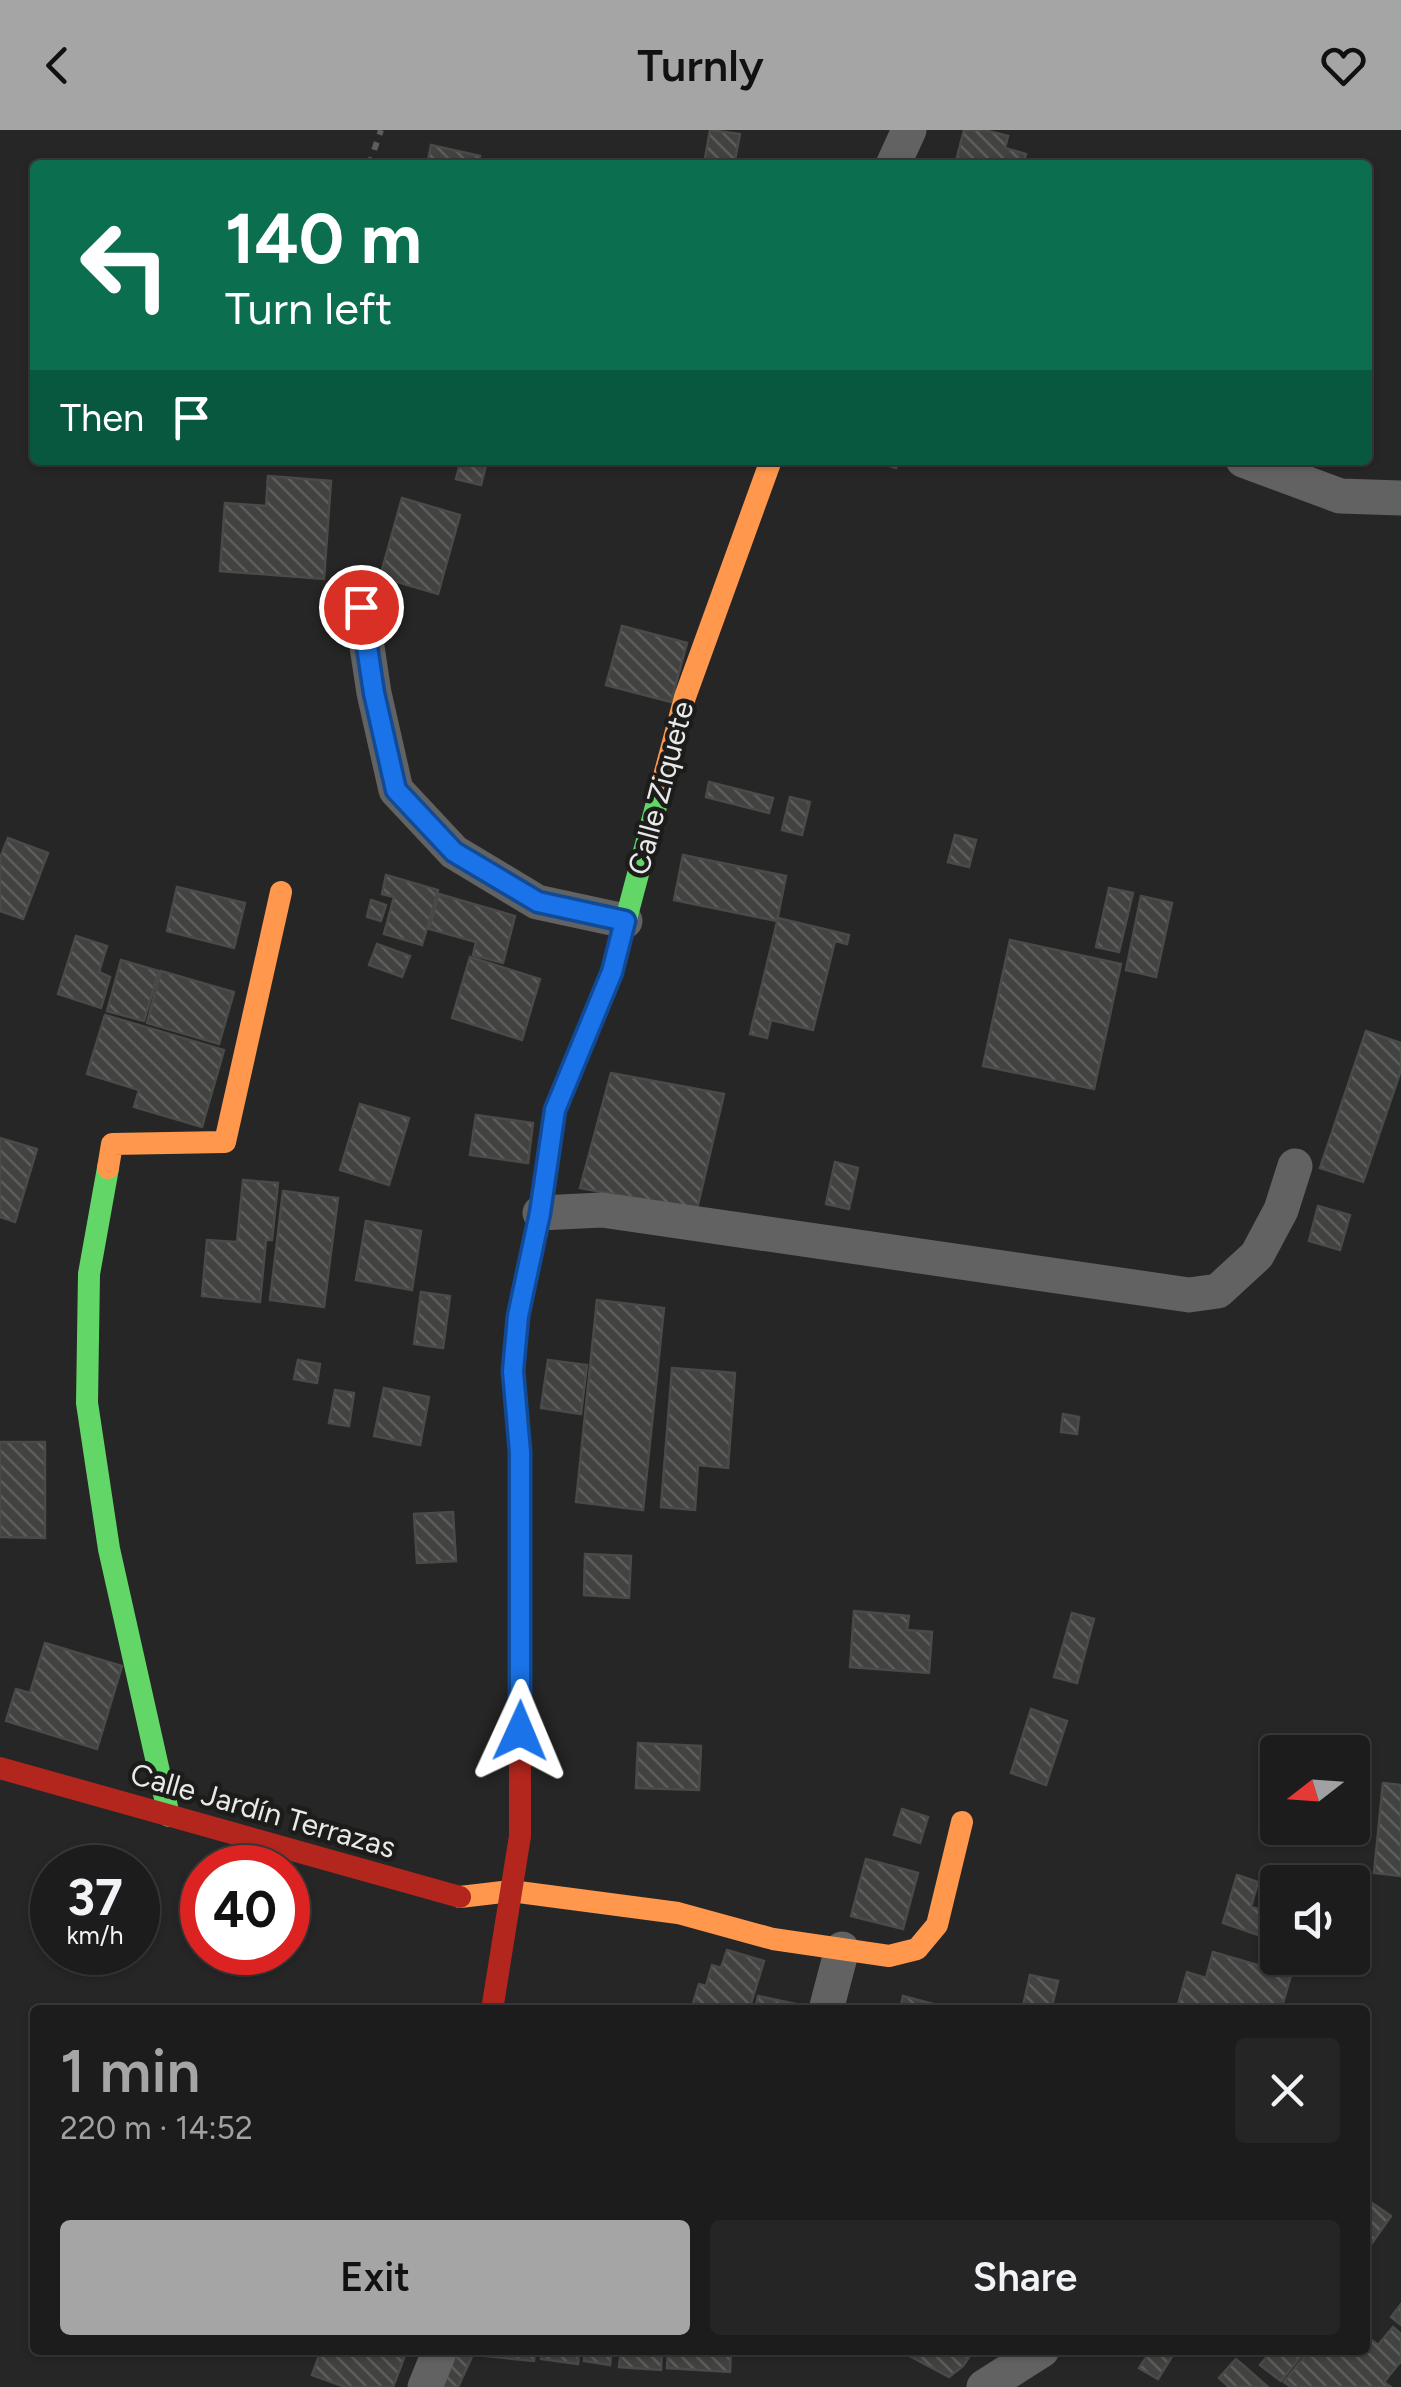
<!DOCTYPE html>
<meta charset="utf-8">
<style>
body{margin:0;font-family:Figtree,sans-serif;background:#252525;color:#f1f3f6;height:100vh;display:flex;flex-direction:column;font-size:38px;white-space:nowrap}
*{box-sizing:border-box;margin:0}
p{font-size:32px;color:#a0a1a3}
.icon{flex:none;width:55px;height:55px;fill:none;stroke:currentColor;stroke-width:2;stroke-linecap:round;stroke-linejoin:round}
.map{position:relative;flex:1;overflow:hidden}
.side{position:absolute;left:30px;top:1875px;width:1340px;height:350px;display:flex;flex-direction:column;background:#1c1c1c;border-radius:10px;box-shadow:0 2px 8px #0004,0 0 0 2px #3a3a3b}
.side>*{flex:none}
.banner{position:absolute;left:30px;top:30px;width:1342px;height:305px;border-radius:10px;box-shadow:0 2px 8px #0004,0 0 0 2px #3a3a3b;background:#0b6e4f;color:#fff;overflow:hidden}
.needle{width:65px;rotate:253deg}
.tools{position:absolute;left:1260px;top:1605px;display:grid;gap:20px}
.tools a{display:grid;place-items:center;width:110px;height:110px;border-radius:10px;background:#1c1c1c;box-shadow:0 2px 8px #0004,0 0 0 2px #3a3a3b;font-size:50px}
.speed{position:absolute;left:30px;top:1715px;display:flex;gap:20px;font-size:50px;font-weight:700;text-align:center}
.speed>*{display:grid;place-content:center;width:130px;height:130px;border-radius:50%;background:#1c1c1c;box-shadow:0 2px 8px #0004,0 0 0 2px #3a3a3b;line-height:1}
.speed small{font-size:25px;font-weight:400}
.speed .limit{border:15px solid #d22;background:#fff;color:#111}
.pin{position:absolute;display:grid;place-items:center;width:85px;height:85px;color:#fff;margin:-42px;border:5px solid #fff;border-radius:50%;box-shadow:0 2px 10px #0007}
.me{position:absolute;width:110px;margin:-55px;rotate:1deg;stroke-linejoin:round;filter:drop-shadow(0 0 8px #0008)}
.turn{display:flex;align-items:center;gap:35px;height:210px;padding:0 30px;font-size:45px}
.turn .icon{width:130px;height:130px;stroke-width:2.5}
.turn b{display:block;font-size:70px;line-height:85px}
.then{display:flex;align-items:center;height:95px;padding:0 30px;background:#0003;gap:20px;font-size:38px}
.round{display:grid;place-items:center;flex:none;width:105px;height:105px;border-radius:10px;background:#252525}
.head{display:flex;align-items:center;justify-content:space-between;height:170px;padding:0 30px}
h1{font-size:60px;font-weight:600;line-height:75px;color:#a4a5a4}
.button{display:flex;gap:20px;margin-top:auto;padding:20px 30px}
.button a{flex:1;height:115px;border-radius:10px;background:#a4a5a4;color:#111;font-size:40px;font-weight:600;line-height:115px;text-align:center}
.button a+a{background:#252525;color:#f1f3f6}
header{display:flex;justify-content:space-between;align-items:center;height:130px;padding:0 30px;background:#a4a5a4;color:#111;font-size:45px;font-weight:600}
.map>svg:first-child{display:block}
.building{fill:url(#building-back-hatch);stroke:#4a4b49;stroke-width:2.5}
.lines{fill:none;stroke-linecap:round;stroke-linejoin:round}
.path{stroke:#5c5d5c;stroke-width:6;stroke-dasharray:8 8;stroke-linecap:butt}
.street{stroke:#616261;stroke-width:35}
.fast{stroke:#63d668;stroke-width:22}
.slow{stroke:#ff974d;stroke-width:22}
.jam{stroke:#b3261e;stroke-width:22}
.route-casing{stroke:#114b97;stroke-width:25}
.route{stroke:#1a73e8;stroke-width:18}
.labels{text-anchor:middle;stroke-width:9;stroke-linejoin:round;paint-order:stroke}
.street-label{font-size:30px;fill:#e9eae8;stroke:#1c1d1b}
</style>
<header><svg class="icon" aria-label="back" viewBox="0 0 24 24"><path d="M15 5l-7 7 7 7"/></svg>Turnly<svg class="icon" aria-label="heart" viewBox="0 0 24 24"><path d="M12 20l-8-8c-3-5 5-10 8-4 3-6 11-1 8 4z"/></svg></header>
<div class="map">
<svg width="1401" height="2257" viewBox="0 0 1401 2257">
<defs>
<pattern id="building-back-hatch" width="6" height="6" patternUnits="userSpaceOnUse" patternTransform="scale(2.5)"><rect width="6" height="6" fill="#424241"/><path d="M-1 5l2 2M0 0l6 6M5-1l2 2" fill="none" stroke="#5d5d5c"/></pattern>
</defs>
<rect width="100%" height="100%" fill="#252625"/>
<g class="building">
<polygon points="710,0 740,4 734,35 704,34"/>
<polygon points="964,0 984,0 1008,6 1005,18 1026,24 1023,35 955,35"/>
<polygon points="431,15 480,26 478,35 427,35"/>
<polygon points="461,330 486,335 481,355 456,349"/>
<polygon points="869,330 898,330 896,338"/>
<polygon points="268,346 331,351 324,449 220,441 225,373 266,376"/>
<polygon points="402,368 460,385 438,464 380,447"/>
<polygon points="622,496 687,513 671,572 606,555"/>
<polygon points="709,652 773,668 769,683 706,667"/>
<polygon points="790,667 810,672 802,705 782,700"/>
<polygon points="955,705 976,710 969,737 948,732"/>
<polygon points="8,708 48,723 23,789 0,781 0,728"/>
<polygon points="683,725 786,746 777,791 674,770"/>
<polygon points="386,745 438,760 422,815 384,804 394,767 382,764"/>
<polygon points="177,757 245,773 234,818 167,801"/>
<polygon points="1109,758 1133,763 1119,822 1096,817"/>
<polygon points="439,764 515,786 503,833 473,825 476,812 429,799"/>
<polygon points="1141,766 1172,773 1156,847 1126,840"/>
<polygon points="371,770 386,775 381,791 367,787"/>
<polygon points="778,788 849,805 847,814 835,811 813,900 771,890 767,908 750,904"/>
<polygon points="76,806 107,816 99,842 110,847 101,878 58,864"/>
<polygon points="1010,810 1121,834 1094,959 983,936"/>
<polygon points="377,814 410,826 402,847 369,835"/>
<polygon points="470,827 540,849 522,910 452,888"/>
<polygon points="121,830 159,841 144,891 107,881"/>
<polygon points="161,841 234,862 219,914 147,893"/>
<polygon points="105,885 224,920 202,997 134,977 139,960 87,944"/>
<polygon points="1366,901 1401,913 1401,940 1363,1052 1320,1038"/>
<polygon points="611,943 724,964 697,1079 580,1058"/>
<polygon points="360,974 409,988 389,1055 340,1040"/>
<polygon points="476,985 533,993 528,1033 470,1025"/>
<polygon points="0,1008 37,1019 15,1092 0,1087"/>
<polygon points="835,1032 858,1038 849,1079 826,1074"/>
<polygon points="243,1050 278,1053 272,1110 266,1110 260,1172 202,1166 207,1110 237,1112"/>
<polygon points="283,1061 338,1068 324,1177 270,1170"/>
<polygon points="1318,1076 1350,1085 1340,1120 1309,1111"/>
<polygon points="366,1091 421,1101 412,1160 356,1150"/>
<polygon points="421,1162 450,1166 443,1218 414,1214"/>
<polygon points="597,1170 664,1178 643,1380 576,1372"/>
<polygon points="298,1230 320,1234 317,1253 294,1249"/>
<polygon points="548,1230 587,1235 581,1284 541,1278"/>
<polygon points="672,1238 735,1243 728,1338 698,1335 695,1380 661,1377"/>
<polygon points="384,1258 429,1267 420,1315 374,1306"/>
<polygon points="335,1260 354,1263 349,1296 329,1293"/>
<polygon points="1063,1284 1079,1287 1077,1304 1061,1302"/>
<polygon points="0,1312 45,1312 45,1408 0,1407"/>
<polygon points="453,1382 456,1431 417,1433 414,1384"/>
<polygon points="585,1424 631,1426 629,1468 584,1465"/>
<polygon points="854,1481 909,1486 907,1500 932,1502 929,1543 850,1537"/>
<polygon points="1072,1483 1094,1489 1077,1553 1054,1547"/>
<polygon points="45,1513 122,1536 97,1619 6,1591 16,1559 30,1563"/>
<polygon points="1031,1579 1067,1591 1046,1655 1011,1643"/>
<polygon points="638,1613 701,1616 699,1660 636,1658"/>
<polygon points="1383,1653 1401,1655 1401,1746 1374,1743"/>
<polygon points="902,1679 928,1687 920,1713 894,1705"/>
<polygon points="866,1729 918,1743 903,1799 851,1786"/>
<polygon points="1237,1745 1258,1752 1251,1777 1265,1781 1258,1805 1223,1793"/>
<polygon points="727,1820 764,1831 749,1880 691,1880 699,1854 706,1856 712,1835 721,1838"/>
<polygon points="1213,1822 1291,1845 1281,1880 1185,1880 1177,1878 1187,1842 1206,1848"/>
<polygon points="1030,1845 1058,1851 1051,1880 1023,1876"/>
<polygon points="758,1866 805,1876 804,1880 755,1880"/>
<polygon points="903,1866 956,1880 900,1880"/>
<polygon points="1365,2068 1391,2086 1365,2123"/>
<polygon points="1401,2174 1401,2195 1391,2187"/>
<polygon points="1393,2197 1401,2204 1401,2231 1384,2252 1391,2257 1291,2257 1284,2252 1310,2220 1365,2220 1365,2205 1378,2215"/>
<polygon points="321,2220 407,2220 393,2257 345,2257 312,2245"/>
<polygon points="452,2220 475,2220 458,2257 435,2257"/>
<polygon points="485,2220 535,2220 534,2231 484,2226"/>
<polygon points="542,2220 579,2220 578,2234 541,2229"/>
<polygon points="585,2220 612,2220 610,2235 584,2231"/>
<polygon points="621,2220 662,2220 661,2240 619,2237"/>
<polygon points="668,2220 731,2220 730,2242 667,2238"/>
<polygon points="906,2220 974,2220 963,2236 949,2247 906,2224"/>
<polygon points="1151,2220 1176,2220 1158,2249 1139,2238"/>
<polygon points="1272,2220 1293,2220 1301,2226 1281,2251 1260,2235"/>
<polygon points="1236,2229 1268,2257 1229,2257 1219,2248"/>
</g>
<g class="lines">
<polyline class="path" points="369,35 381,0"/>
<g class="street">
<polyline points="893,35 909,0"/>
<polyline points="1243,330 1340,366 1401,368"/>
<polyline points="361,477 374,563 396,660 454,722 537,772 625,791"/>
<polyline points="540,1083 602,1080 1189,1165 1218,1161 1257,1125 1281,1080 1295,1036"/>
<polyline points="826,1880 842,1819"/>
<polyline points="425,2257 440,2220"/>
<polyline points="984,2257 1042,2220"/>
</g>
<g class="fast">
<polyline points="108,1038 89,1144 87,1273 109,1419 169,1686"/>
<polyline points="518,1295 513,1241 518,1186 540,1083 555,981 612,842 663,650"/>
</g>
<g class="slow">
<polyline points="663,650 685,567 771,330"/>
<polyline points="108,1038 112,1014 225,1012 281,762"/>
<polyline points="460,1767 511,1761 678,1783 773,1809 889,1826 917,1819 937,1795 962,1692"/>
</g>
<g class="jam">
<polyline points="0,1638 460,1767"/>
<polyline points="492,1880 520,1706 520,1322 518,1295"/>
</g>
</g>
<g class="lines">
<defs>
<polyline id="route" points="361,477 374,563 396,660 454,722 538,772 625,791 612,842 555,980 540,1083 518,1186 513,1241 520,1322 520,1601"/>
</defs>
<use href="#route" class="route-casing"/>
<use href="#route" class="route"/>
</g>
<g class="labels">
<g class="street-label">
<text transform="translate(661 658) rotate(-75)" y="10">Calle Ziquete</text>
<text transform="translate(263 1681) rotate(16)" y="10">Calle Jardín Terrazas</text>
</g>
</g>
</svg>
<div class="tools">
<a><svg class="needle" viewBox="-14 -14 28 28"><path d="M0-13l5 13h-10z" fill="#e53935"/><path d="M0 13l5-13h-10z" fill="#a0a1a3"/></svg></a>
<a><svg class="icon" aria-label="sound" viewBox="0 0 24 24"><path d="M4 9h4l5-4v14l-5-4H4zM17 9q2 3 0 6"/></svg></a>
</div>
<div class="speed"><div>37<small>km/h</small></div><div class="limit">40</div></div>
<div class="pin" style="left:361px;top:477px;background:#d93025"><svg class="icon" aria-label="arrive" viewBox="0 0 24 24"><path d="M6 21V4h12l-3 4 3 4H6"/></svg></div>
<svg class="me" style="left:520px;top:1601px" viewBox="-20 -20 40 40"><path d="M0-17L14 15 0 8-14 15z" fill="#1a73e8" stroke="#fff" stroke-width="4"/></svg>
<div class="banner">
<div class="turn"><svg class="icon" aria-label="left" viewBox="0 0 24 24"><path d="M17 20v-9H6M10 6l-5 5 5 5"/></svg><div><b>140 m</b>Turn left</div></div>
<div class="then">Then<svg class="icon" aria-label="arrive" viewBox="0 0 24 24"><path d="M6 21V4h12l-3 4 3 4H6"/></svg></div>
</div>
<section class="side">
<div class="head"><div><h1>1 min</h1><p>220 m · 14:52</p></div><a class="round"><svg class="icon" aria-label="close" viewBox="0 0 24 24"><path d="M6 6l12 12M18 6L6 18"/></svg></a></div>
<div class="button"><a>Exit</a><a>Share</a></div>
</section>
</div>
